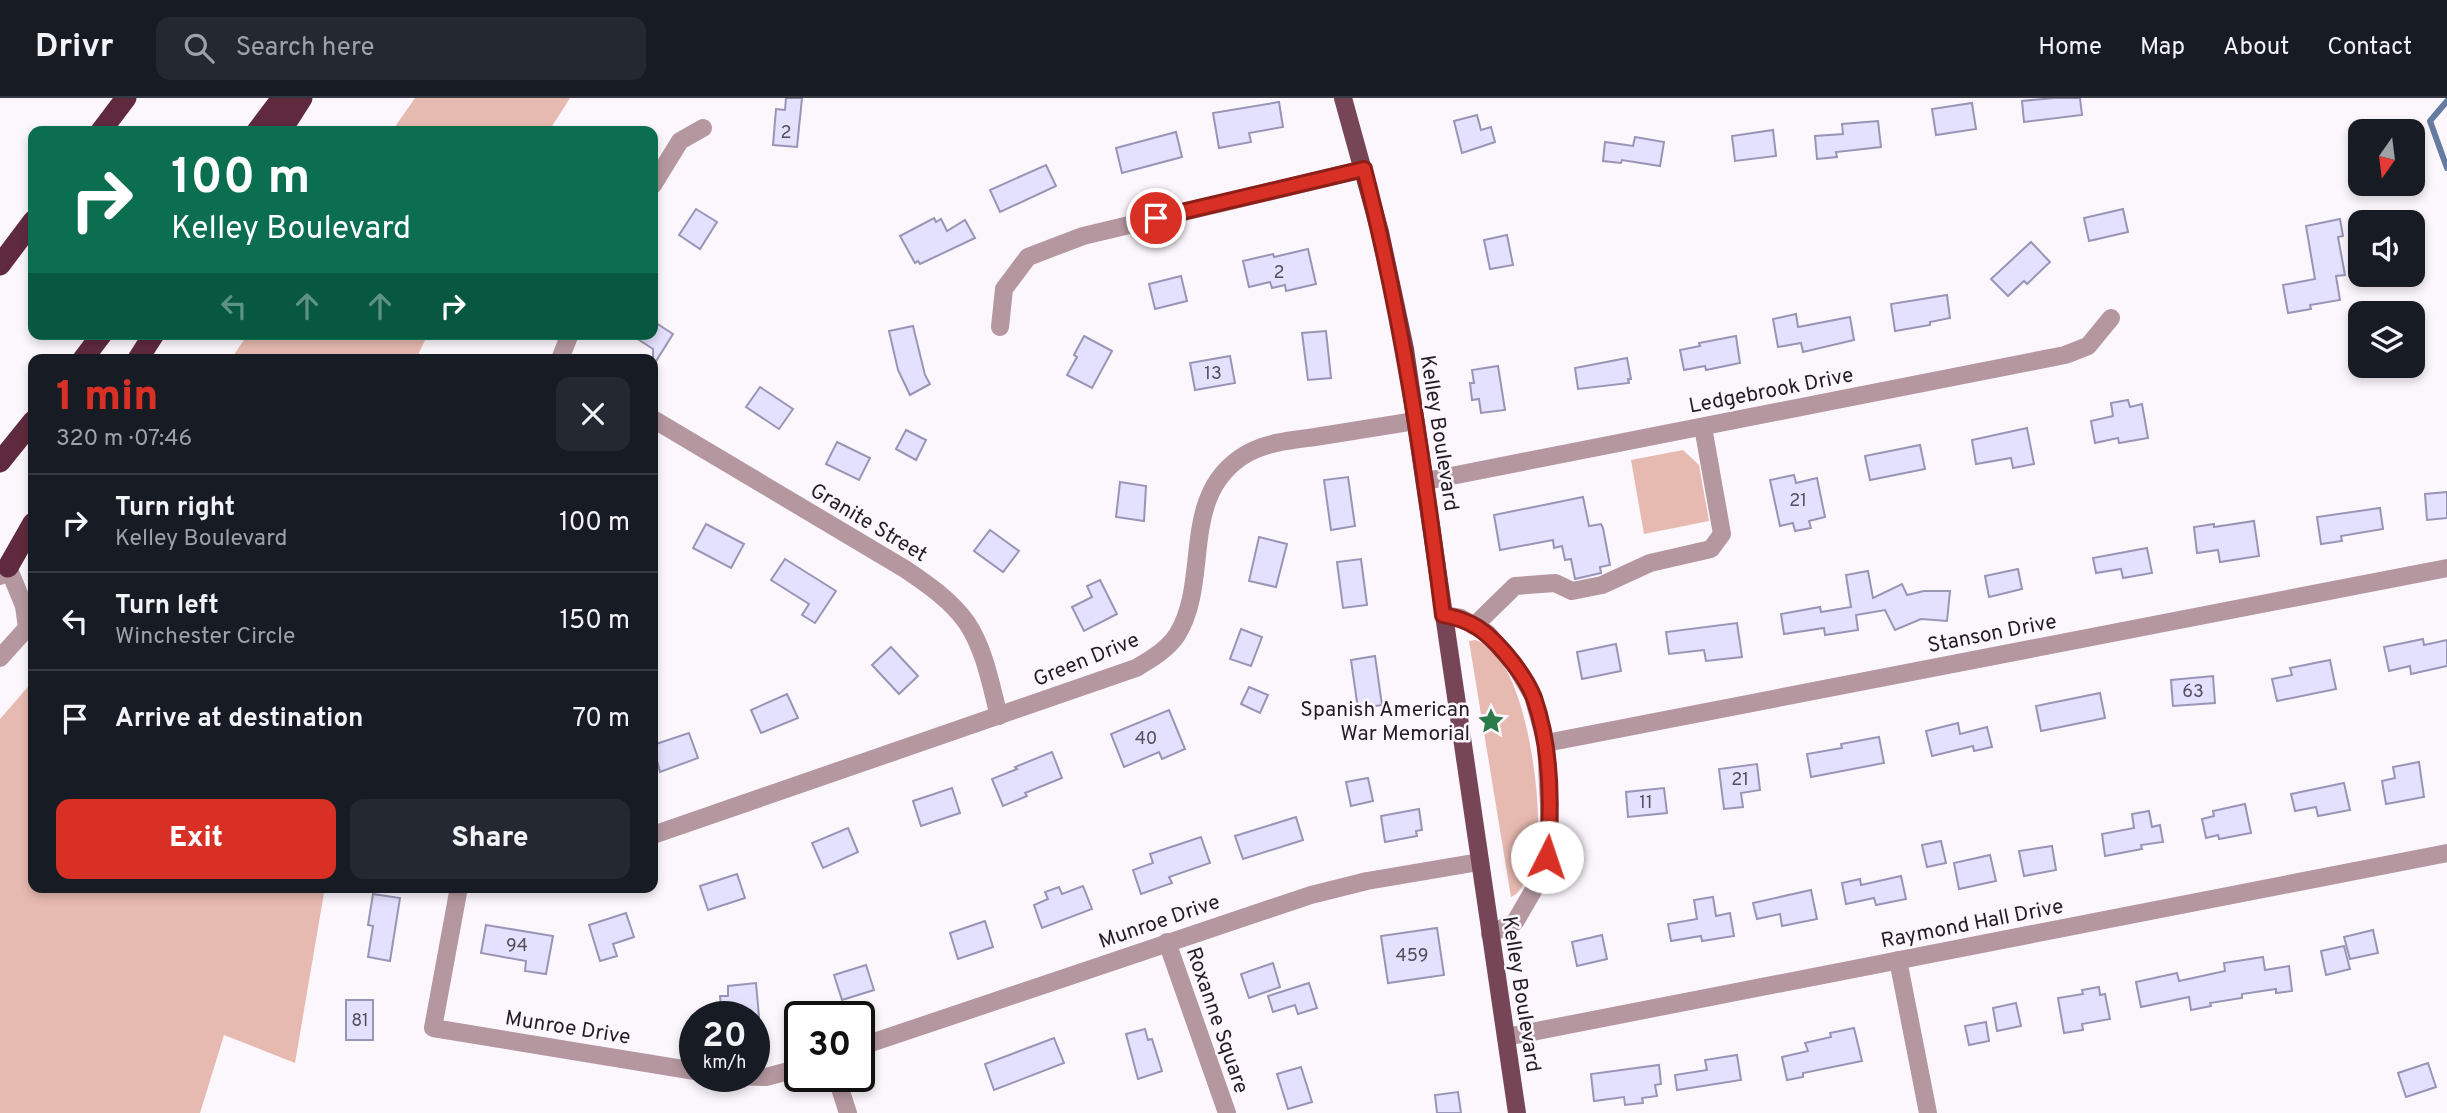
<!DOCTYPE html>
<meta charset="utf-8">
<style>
body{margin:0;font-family:Overpass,sans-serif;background:#242831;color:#f1f3f6;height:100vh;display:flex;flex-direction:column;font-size:26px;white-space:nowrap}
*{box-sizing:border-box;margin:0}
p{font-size:23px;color:#9ea1a6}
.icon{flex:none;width:38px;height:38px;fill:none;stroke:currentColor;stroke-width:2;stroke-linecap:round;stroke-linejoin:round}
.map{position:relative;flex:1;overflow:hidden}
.details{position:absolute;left:28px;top:256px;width:630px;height:539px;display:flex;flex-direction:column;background:#171b24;border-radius:14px;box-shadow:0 4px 10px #0003}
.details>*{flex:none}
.hud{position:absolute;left:28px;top:28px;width:630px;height:214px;border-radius:14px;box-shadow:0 4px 10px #0003;background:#0b6e4f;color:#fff;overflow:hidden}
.needle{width:46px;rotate:194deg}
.tools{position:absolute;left:2348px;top:21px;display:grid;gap:14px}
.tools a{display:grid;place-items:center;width:77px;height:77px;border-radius:14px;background:#171b24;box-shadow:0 4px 10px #0003;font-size:35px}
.speed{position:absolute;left:679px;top:903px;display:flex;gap:14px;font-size:35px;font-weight:700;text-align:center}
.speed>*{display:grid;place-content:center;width:91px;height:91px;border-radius:50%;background:#171b24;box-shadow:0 4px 10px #0003;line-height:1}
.speed small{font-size:18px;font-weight:400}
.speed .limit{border:4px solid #111;border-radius:10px;background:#fff;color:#111}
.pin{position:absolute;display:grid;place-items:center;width:60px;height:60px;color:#fff;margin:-30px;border:4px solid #fff;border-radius:50%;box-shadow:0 2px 7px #0007}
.me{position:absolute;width:77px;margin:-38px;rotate:4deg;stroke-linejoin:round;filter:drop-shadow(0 0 5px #0008)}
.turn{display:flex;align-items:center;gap:24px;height:147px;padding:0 28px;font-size:32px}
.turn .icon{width:91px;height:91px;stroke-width:2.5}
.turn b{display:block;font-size:49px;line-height:60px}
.lanes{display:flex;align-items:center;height:66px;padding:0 28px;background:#0003;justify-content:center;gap:35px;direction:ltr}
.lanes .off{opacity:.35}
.round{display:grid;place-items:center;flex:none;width:74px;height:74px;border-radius:14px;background:#242831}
.summary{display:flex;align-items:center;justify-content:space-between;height:119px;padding:0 28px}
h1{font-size:42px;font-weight:800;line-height:52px;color:#d93025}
.cta{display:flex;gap:14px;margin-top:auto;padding:14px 28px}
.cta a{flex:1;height:80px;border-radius:14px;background:#d93025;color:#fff;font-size:28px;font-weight:800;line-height:80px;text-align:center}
.cta a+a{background:#242831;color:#f1f3f6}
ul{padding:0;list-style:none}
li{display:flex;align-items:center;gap:21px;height:98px;padding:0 28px;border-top:2px solid #363941}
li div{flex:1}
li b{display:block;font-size:26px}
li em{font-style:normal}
header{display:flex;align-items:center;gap:42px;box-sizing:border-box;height:98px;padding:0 35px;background:#171b24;border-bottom:2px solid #363941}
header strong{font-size:33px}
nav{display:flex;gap:38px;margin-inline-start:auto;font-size:24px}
.search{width:490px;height:63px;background:#242831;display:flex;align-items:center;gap:18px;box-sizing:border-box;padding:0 24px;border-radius:14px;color:#9ea1a6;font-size:26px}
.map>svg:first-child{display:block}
.green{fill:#e7bab1}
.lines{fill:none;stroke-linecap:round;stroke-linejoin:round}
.stream{stroke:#657ba0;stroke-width:6}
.building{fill:#e3e1fd;stroke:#9895b6;stroke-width:2}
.minor{stroke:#b4979f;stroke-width:18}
.major{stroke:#764657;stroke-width:18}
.highway{stroke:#5f2a3e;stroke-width:21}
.route-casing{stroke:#8d1f18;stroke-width:18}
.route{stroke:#d93025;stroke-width:12}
.labels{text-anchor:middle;stroke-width:5;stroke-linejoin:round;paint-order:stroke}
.number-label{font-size:18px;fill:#554d5c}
.street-label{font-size:21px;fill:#261c27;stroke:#fcf7fd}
.poi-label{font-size:21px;fill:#261c27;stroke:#fcf7fd;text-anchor:end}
</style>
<header>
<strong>Drivr</strong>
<div class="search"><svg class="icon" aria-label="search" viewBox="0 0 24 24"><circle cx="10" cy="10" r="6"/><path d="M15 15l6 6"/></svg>Search here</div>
<nav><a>Home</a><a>Map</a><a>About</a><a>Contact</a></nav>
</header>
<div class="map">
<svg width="2447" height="1015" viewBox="0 0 2447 1015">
<rect width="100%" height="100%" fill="#fcf7fd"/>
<g class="green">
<polygon points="415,0 570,0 549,33 392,33"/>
<polygon points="248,236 428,236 416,261 231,261"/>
<polygon points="1683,352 1699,367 1709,423 1644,436 1631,362"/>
<path d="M1475,542c48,12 64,142 63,185 -1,16 -4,31 -10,47 -4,10 -6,20 -17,25l-42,-256z"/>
<polygon points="33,583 33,789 325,789 295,965 224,937 200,1015 0,1015 0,621"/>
</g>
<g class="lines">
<polyline class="stream" points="2447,3 2430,23 2447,70"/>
</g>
<g class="building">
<polygon points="786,0 802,0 797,49 773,47 776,11 785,12"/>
<polygon points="2054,0 2080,0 2082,17 2024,24 2022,3"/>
<polygon points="1279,4 1283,29 1249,35 1251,44 1219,50 1213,15"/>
<polygon points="1972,5 1976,31 1936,37 1932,11"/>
<polygon points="1477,17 1481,32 1491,29 1495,44 1462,55 1454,23"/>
<polygon points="1878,23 1881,49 1836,54 1837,59 1817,61 1815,38 1843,36 1842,26"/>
<polygon points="1773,32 1776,58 1735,63 1732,38"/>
<polygon points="1176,34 1182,59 1122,75 1116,50"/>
<polygon points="1635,39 1664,44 1660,68 1622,62 1621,65 1603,63 1605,44 1633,48"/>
<polygon points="1046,67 1056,88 1000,114 990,92"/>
<polygon points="696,111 717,124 700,151 679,137"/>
<polygon points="2123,111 2128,134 2089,143 2084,120"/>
<polygon points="934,120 936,124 941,121 947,133 965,122 975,140 920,166 918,163 915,165 900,138"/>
<polygon points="2340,121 2343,138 2338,139 2345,177 2336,178 2340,202 2310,207 2311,211 2288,215 2283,187 2315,181 2306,128"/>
<polygon points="1507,137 1513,167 1490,171 1484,142"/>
<polygon points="2031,144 2050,164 2027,186 2024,183 2008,198 1991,181"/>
<polygon points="1308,151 1316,186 1286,193 1285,187 1272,190 1270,184 1249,189 1243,163 1273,156 1274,159"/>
<polygon points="1181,178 1187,203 1155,211 1149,186"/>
<polygon points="1947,197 1950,220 1930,224 1930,227 1895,233 1891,206"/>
<polygon points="1796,216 1798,229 1850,219 1854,242 1803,254 1801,245 1778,249 1773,221"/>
<polygon points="653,223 673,236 653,268 653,251 630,236 653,236"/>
<polygon points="913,228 925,277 930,286 910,297 898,272 889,233"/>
<polygon points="1326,233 1331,280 1308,282 1302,235"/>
<polygon points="1084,238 1112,253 1092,290 1067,277 1077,259 1074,257"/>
<polygon points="1736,238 1740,265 1706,272 1705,268 1684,272 1680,252 1700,248 1699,245"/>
<polygon points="1230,258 1235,285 1195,292 1190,265"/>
<polygon points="1627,260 1631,281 1628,281 1629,285 1578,291 1575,270"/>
<polygon points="1498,268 1505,312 1481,315 1479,301 1472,302 1470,285 1474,285 1472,272"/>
<polygon points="760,289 793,311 779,331 746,309"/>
<polygon points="2128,302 2130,309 2142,306 2148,340 2119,345 2118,340 2095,345 2091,323 2113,318 2111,305"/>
<polygon points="2027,330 2034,366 2013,370 2011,360 1976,366 1972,342"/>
<polygon points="906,332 926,342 916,362 896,351"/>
<polygon points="837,344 870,360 859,382 826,366"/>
<polygon points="1920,347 1925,371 1870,382 1865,358"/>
<polygon points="1794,377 1796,385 1817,380 1825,419 1809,423 1811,430 1795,433 1793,425 1780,428 1770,382"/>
<polygon points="1348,379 1355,428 1331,432 1324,382"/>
<polygon points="1120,384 1146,388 1144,423 1116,419"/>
<polygon points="2447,394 2447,420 2427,422 2425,396"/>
<polygon points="1583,399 1589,428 1601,426 1603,430 1610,467 1600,469 1601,475 1575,481 1571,461 1565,462 1562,448 1554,450 1553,442 1500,452 1494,417"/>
<polygon points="2380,410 2383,431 2341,438 2342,443 2321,446 2317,419"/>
<polygon points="2254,423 2259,458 2220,464 2218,452 2197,455 2194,429 2214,426 2214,429"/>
<polygon points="706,426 744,446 731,470 693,450"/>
<polygon points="990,432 1019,453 1003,474 974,453"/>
<polygon points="1259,439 1287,446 1276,489 1249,483"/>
<polygon points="2147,450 2152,475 2123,480 2121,471 2096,475 2093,460"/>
<polygon points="785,461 836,493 815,525 802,517 809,506 771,482"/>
<polygon points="1361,461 1367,507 1343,510 1337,464"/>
<polygon points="2018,471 2022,491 1989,499 1985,478"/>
<polygon points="1868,473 1873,500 1902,486 1907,497 1924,493 1950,493 1947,523 1921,521 1895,532 1885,512 1856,517 1858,532 1825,537 1824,530 1784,536 1781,516 1820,509 1821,514 1851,509 1846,477"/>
<polygon points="1100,482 1117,516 1084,533 1072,509 1092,499 1087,488"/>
<polygon points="1737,525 1742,559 1706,563 1704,552 1669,556 1666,534"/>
<polygon points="1241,531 1262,539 1251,568 1230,561"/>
<polygon points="2423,541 2424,547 2447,542 2447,568 2411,576 2410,568 2389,573 2384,549"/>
<polygon points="1616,546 1621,573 1582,581 1577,554"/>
<polygon points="891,549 918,578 899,596 872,567"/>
<polygon points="1375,558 1382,607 1358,611 1351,562"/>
<polygon points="2330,562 2336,591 2277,603 2272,581 2292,577 2290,570"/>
<polygon points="2213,578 2215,605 2173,608 2171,582"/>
<polygon points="1249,589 1268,597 1260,615 1241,606"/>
<polygon points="2100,595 2105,620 2041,633 2036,608"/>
<polygon points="787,596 798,620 761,635 751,612"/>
<polygon points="1169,612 1185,651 1162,661 1159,654 1124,669 1111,636"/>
<polygon points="1958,625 1960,636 1987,629 1992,649 1974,653 1973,648 1932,658 1926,633"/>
<polygon points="689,635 698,660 660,674 653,647"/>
<polygon points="1879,639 1884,665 1811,679 1807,656 1842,650 1841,646"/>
<polygon points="1052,654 1062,680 1025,695 1027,698 1003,708 992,681 1017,671 1015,669"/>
<polygon points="2419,664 2424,699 2386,706 2382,683 2395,680 2393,669"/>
<polygon points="1757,666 1760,692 1741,695 1743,709 1724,711 1719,671"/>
<polygon points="1368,680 1373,703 1351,708 1346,684"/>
<polygon points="2344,685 2350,712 2318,718 2316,709 2295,713 2291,696"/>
<polygon points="952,690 960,715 921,728 913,703"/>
<polygon points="1664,690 1667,715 1628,719 1626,694"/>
<polygon points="2245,706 2251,735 2219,741 2218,737 2206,740 2202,721 2214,718 2213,713"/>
<polygon points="1419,711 1422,732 1416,733 1417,738 1385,744 1381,718"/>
<polygon points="2149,713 2152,729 2160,727 2163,744 2141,747 2142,751 2105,758 2102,736 2134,730 2132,716"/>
<polygon points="1296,719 1303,742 1243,761 1235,738"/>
<polygon points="848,730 858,754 823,770 812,745"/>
<polygon points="1201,739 1210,765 1169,779 1172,785 1141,796 1133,772 1153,765 1150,756"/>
<polygon points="1941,743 1946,765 1927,769 1922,747"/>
<polygon points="2052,748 2056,772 2024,778 2019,753"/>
<polygon points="1990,757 1996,783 1959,791 1954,765"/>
<polygon points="737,776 745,800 708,812 700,788"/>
<polygon points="1901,778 1906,801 1876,807 1874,800 1846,806 1842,785 1860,781 1861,787"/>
<polygon points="1083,788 1092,811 1042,830 1034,807 1048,801 1045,794 1059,789 1062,796"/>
<polygon points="1811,792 1817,821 1782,828 1780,816 1757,821 1753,805"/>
<polygon points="373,796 400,800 390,863 368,859 373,828 368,827"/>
<polygon points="1713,799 1716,818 1730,815 1734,838 1702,843 1701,838 1671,843 1668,826 1697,821 1694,802"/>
<polygon points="626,815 634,839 613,846 617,858 600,863 589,827"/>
<polygon points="985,823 993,849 958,861 950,835"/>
<polygon points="486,827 553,838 546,876 525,873 526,863 481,855"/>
<polygon points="1437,830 1444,877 1388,885 1381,838"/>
<polygon points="2373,832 2378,855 2350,861 2344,839"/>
<polygon points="1602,837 1607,861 1577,868 1572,844"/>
<polygon points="2344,848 2350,871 2326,877 2321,853"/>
<polygon points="2263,859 2265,872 2289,868 2292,893 2276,895 2276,891 2242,896 2242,900 2210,905 2211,908 2191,912 2189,899 2141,909 2136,884 2177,875 2179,883 2225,873 2224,865"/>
<polygon points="1273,865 1280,889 1249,900 1241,876"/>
<polygon points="866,867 874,892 842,902 834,877"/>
<polygon points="756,885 759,919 722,919 720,898 728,898 728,888"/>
<polygon points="1309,885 1317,910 1298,916 1295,907 1273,914 1268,898"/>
<polygon points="2099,889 2100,897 2105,896 2110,921 2082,926 2083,932 2064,935 2058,900 2083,896 2082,892"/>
<rect x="346" y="902" width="27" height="40"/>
<polygon points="2016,905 2021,928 1997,933 1993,910"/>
<polygon points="1986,924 1989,943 1969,947 1965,928"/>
<polygon points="1854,930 1862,963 1803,975 1803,979 1787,982 1782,959 1808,953 1805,945 1831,939 1830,935"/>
<polygon points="1145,931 1148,942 1152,941 1162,973 1138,981 1126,936"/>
<polygon points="1054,940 1064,965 994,992 985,966"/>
<polygon points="1737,957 1741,982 1677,992 1675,977 1707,972 1705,962"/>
<polygon points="2428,965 2436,989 2406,999 2398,975"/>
<polygon points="1659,967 1661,986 1655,987 1657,998 1642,1000 1643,1005 1625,1007 1624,999 1594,1003 1591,976"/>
<polygon points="1301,969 1312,1004 1288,1011 1277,976"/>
<polygon points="1458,994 1461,1015 1437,1015 1435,997"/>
</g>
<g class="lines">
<g class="minor">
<polyline points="653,87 680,43 703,30"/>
<polyline points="1000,229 1004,191 1028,159 1083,138 1364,71"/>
<polyline points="560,261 570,236"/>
<path d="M653,321l252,150c22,15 46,31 62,54 18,27 24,63 32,93"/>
<polyline points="1426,383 2065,257 2088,248 2111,220"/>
<polyline points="0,478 8,469 24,508 27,530 0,560"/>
<polyline points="1443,517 1461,520 1487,535 1515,567 1533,598 1546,645 1550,729 1547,759 1533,793 1515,824 1490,836"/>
<polyline points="1474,528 1515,488 1555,485 1572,493 1602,487 1650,465 1711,451 1722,436 1703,329"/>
<polyline points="1546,645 2447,470"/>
<path d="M653,737l483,-167c15,-9 31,-18 41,-33 35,-56 0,-142 71,-182 20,-11 45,-13 67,-16 33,-5 67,-11 100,-16"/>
<polyline points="459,789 433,930 695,973"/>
<polyline points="1167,844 1227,1015"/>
<polyline points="1898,862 1928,1015"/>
<polyline points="1506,939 2447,755"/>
<polyline points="859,949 1311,797 1367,783 1479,764"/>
<polyline points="726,978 766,979 800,970"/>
<polyline points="836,978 848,1015"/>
</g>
<polyline class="major" points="1343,0 1380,134 1405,251 1517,1015"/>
<g class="highway">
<polyline points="101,33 126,0"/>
<polyline points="257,33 282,0"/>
<polyline points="281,33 302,0"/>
<polyline points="0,167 33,123"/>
<polyline points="83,261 102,236"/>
<polyline points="138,261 154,236"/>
<polyline points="0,364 33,323"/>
<polyline points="8,469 33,425"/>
</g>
</g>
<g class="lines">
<defs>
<path id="route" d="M1156,120l208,-49c38,147 60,296 79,446 29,5 43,16 62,38 11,13 23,29 29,45 17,49 18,108 13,159"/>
</defs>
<use href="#route" class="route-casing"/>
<use href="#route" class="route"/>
</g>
<defs>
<symbol id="sight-bare" viewBox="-9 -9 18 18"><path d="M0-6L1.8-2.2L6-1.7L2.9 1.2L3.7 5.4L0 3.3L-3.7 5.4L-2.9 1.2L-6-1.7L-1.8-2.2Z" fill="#2a7a4a" stroke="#fcf7fd" stroke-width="2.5" paint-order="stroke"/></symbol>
</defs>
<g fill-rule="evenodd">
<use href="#sight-bare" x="1472" y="604" width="38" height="38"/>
</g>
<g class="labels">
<g class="number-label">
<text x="786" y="40">2</text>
<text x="1279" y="180">2</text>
<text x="1213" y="281">13</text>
<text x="1798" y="408">21</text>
<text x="2193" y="599">63</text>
<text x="1146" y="646">40</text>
<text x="1740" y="687">21</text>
<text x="1646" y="710">11</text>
<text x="517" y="853">94</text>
<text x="1412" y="863">459</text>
<text x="360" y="928">81</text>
</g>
<g class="street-label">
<text transform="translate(1771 292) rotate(-11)" y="7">Ledgebrook Drive</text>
<text transform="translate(1440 335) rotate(81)" y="7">Kelley Boulevard</text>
<text transform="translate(869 424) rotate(31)" y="7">Granite Street</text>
<text transform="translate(1992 535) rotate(-11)" y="7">Stanson Drive</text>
<text transform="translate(1086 561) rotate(-22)" y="7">Green Drive</text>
<text transform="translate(1159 823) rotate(-19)" y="7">Munroe Drive</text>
<text transform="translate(1972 825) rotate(-11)" y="7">Raymond Hall Drive</text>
<text transform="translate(1522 896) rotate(81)" y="7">Kelley Boulevard</text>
<text transform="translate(1218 922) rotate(71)" y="7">Roxanne Square</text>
<text transform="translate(568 929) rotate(9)" y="7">Munroe Drive</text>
</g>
<g class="poi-label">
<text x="1470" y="618">Spanish American<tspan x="1470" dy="24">War Memorial</tspan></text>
</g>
</g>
</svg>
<div class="tools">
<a><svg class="needle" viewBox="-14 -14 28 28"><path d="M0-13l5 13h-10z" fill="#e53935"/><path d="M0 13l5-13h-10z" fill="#9ea1a6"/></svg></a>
<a><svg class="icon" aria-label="sound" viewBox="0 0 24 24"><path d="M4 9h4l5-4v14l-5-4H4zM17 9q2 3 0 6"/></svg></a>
<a><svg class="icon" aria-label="layers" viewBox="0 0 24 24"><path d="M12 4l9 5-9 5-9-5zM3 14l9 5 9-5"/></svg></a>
</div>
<div class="speed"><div>20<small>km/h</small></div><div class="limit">30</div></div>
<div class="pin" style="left:1156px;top:120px;background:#d93025"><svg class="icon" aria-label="arrive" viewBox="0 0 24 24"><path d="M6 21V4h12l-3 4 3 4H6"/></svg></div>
<svg class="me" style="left:1547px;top:759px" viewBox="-20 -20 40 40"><circle r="19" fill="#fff"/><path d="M0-13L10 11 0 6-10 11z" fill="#d93025"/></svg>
<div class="hud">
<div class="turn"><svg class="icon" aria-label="right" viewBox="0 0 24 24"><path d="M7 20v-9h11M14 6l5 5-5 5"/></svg><div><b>100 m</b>Kelley Boulevard</div></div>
<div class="lanes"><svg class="icon off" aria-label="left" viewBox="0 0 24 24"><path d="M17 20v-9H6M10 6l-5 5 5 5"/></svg><svg class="icon off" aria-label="ahead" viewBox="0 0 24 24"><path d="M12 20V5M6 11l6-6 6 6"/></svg><svg class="icon off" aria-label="ahead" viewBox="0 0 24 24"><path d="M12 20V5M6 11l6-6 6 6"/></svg><svg class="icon" aria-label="right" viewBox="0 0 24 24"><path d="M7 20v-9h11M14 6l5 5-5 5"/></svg></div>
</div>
<section class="details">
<div class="summary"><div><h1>1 min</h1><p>320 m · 07:46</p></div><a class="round"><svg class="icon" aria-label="close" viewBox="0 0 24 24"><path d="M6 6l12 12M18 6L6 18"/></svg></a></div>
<ul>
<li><svg class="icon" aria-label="right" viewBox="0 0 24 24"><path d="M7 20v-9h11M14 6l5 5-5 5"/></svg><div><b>Turn right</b><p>Kelley Boulevard</p></div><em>100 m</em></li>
<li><svg class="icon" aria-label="left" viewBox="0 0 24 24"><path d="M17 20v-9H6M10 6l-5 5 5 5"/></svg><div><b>Turn left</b><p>Winchester Circle</p></div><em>150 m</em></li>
<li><svg class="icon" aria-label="arrive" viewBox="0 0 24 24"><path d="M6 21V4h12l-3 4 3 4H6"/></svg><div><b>Arrive at destination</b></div><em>70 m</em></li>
</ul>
<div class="cta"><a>Exit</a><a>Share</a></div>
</section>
</div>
